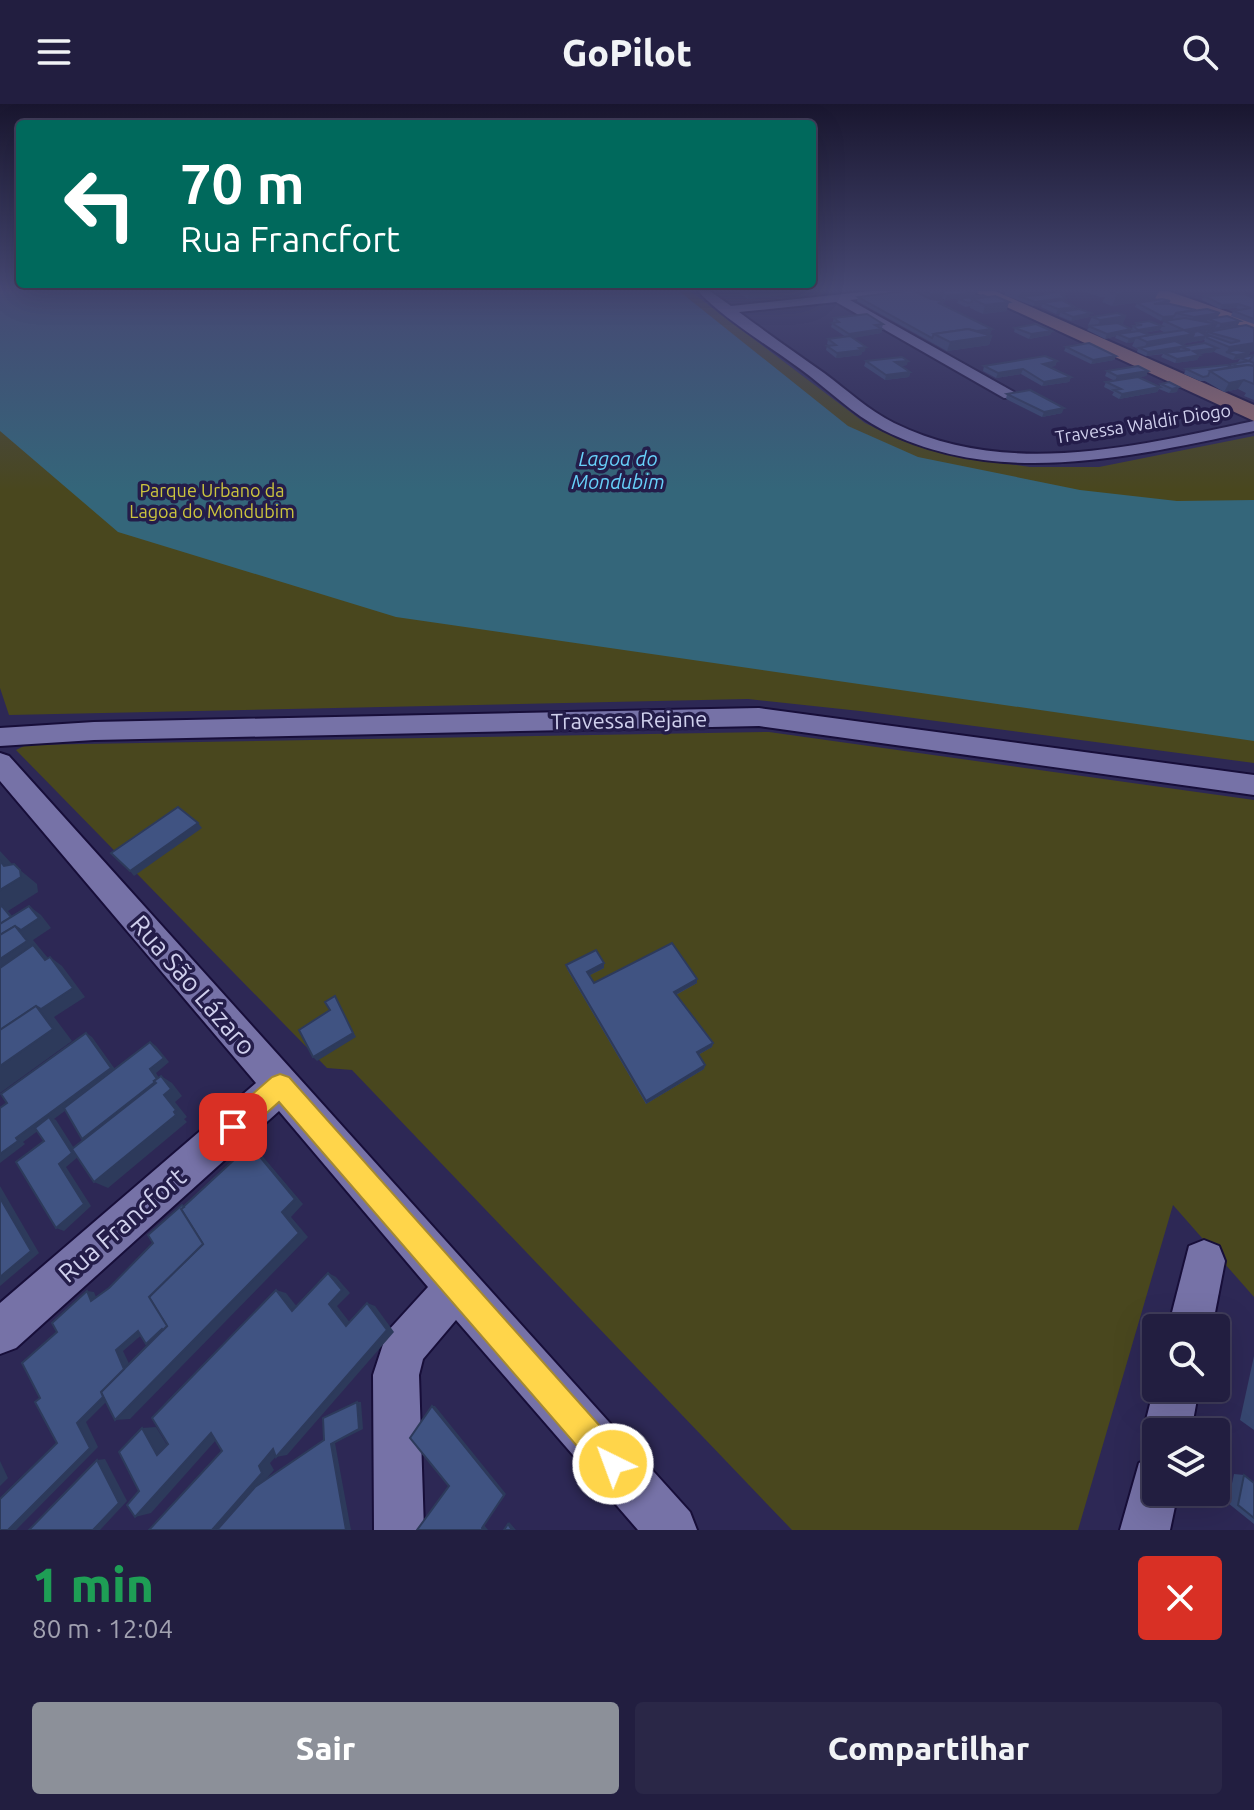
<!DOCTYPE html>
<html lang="pt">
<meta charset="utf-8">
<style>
body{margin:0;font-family:Ubuntu,sans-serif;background:#2a2747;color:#f1f3f6;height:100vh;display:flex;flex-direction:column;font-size:30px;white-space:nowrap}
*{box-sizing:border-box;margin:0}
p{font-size:26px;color:#a2a2b1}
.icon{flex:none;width:44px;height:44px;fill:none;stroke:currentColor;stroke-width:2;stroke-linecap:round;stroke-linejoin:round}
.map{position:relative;height:1426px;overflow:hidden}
.side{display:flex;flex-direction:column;background:#221e40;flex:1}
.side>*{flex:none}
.top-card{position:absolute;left:16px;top:16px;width:800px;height:168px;border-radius:8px;box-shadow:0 8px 32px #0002,0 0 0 2px #3f3c59;background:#00695c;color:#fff;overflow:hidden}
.tools{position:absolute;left:1142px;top:1210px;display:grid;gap:16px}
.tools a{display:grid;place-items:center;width:88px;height:88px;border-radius:8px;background:#221e40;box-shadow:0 8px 32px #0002,0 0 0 2px #3f3c59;font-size:40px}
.pin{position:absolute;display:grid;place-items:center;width:68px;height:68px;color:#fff;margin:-34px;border-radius:16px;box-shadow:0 4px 12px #0006}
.me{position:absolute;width:88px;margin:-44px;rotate:318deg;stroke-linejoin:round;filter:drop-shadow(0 0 6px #0008)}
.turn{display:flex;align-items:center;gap:28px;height:168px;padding:0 32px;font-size:36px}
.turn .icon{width:104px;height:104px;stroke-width:2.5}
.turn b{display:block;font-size:56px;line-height:68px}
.round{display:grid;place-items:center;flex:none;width:84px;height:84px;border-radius:8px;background:#2a2747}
.summary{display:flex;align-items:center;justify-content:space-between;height:136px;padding:0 32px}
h1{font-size:48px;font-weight:800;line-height:60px;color:#1e9e55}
.cta{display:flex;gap:16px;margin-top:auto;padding:16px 32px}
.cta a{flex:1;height:92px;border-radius:8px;background:#8c9099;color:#fff;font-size:32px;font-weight:800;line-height:92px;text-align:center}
.cta a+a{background:#2a2747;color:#f1f3f6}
header{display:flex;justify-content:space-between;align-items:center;height:104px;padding:0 32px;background:#221e40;font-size:36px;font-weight:800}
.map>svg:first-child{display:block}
.green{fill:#49471e}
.water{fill:#34667a}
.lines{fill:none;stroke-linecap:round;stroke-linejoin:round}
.street-casing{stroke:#170e39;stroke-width:4}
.primary-casing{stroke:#170e39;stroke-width:4}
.street{fill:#7672a7;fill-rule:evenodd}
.primary{fill:#9d706f;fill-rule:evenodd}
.wall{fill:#374770;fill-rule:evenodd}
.shaded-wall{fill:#2d3a5b}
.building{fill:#405382;stroke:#2d3a5b;stroke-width:2}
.route{fill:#ffd54a;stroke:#a68a30;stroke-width:2}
.labels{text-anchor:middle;stroke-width:7;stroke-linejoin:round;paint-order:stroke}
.far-street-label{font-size:18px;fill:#d0d0ed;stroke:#241d4a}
.far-park-label{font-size:18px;fill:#cbc43e;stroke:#241d4a}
.far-water-label{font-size:20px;font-style:italic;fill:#67d0f9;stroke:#241d4a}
.street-label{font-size:22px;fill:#d0d0ed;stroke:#241d4a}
.near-street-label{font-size:26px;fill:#d0d0ed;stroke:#241d4a}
</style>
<header><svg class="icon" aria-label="menu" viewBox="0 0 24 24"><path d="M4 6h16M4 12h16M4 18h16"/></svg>GoPilot<svg class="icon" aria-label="search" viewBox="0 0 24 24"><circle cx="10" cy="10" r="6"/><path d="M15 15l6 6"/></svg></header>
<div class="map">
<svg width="1254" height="1426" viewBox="0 0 1254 1426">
<rect width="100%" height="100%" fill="#2d2855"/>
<g class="green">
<polygon points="0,187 690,187 865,319 903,337 949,351 1030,363 1099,363 1254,332 1254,659 860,607 748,595 9,611 0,584"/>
<polygon points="769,628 1254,696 1254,1193 1173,1101 1078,1426 792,1426 352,966 327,964 16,646 26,641"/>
</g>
<polygon class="water" points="0,187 679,187 848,322 918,353 1080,386 1177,397 1254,396 1254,637 396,513 118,428 0,327"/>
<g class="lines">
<defs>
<g id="street">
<path d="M698,187h12l21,15 140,-15h34l-5,3 -50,6 164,92v6h-10l-168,-96 -97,10c28,21 57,41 85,61 23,17 44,37 70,50 113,56 243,23 360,-2v10c-122,25 -254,58 -371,-1 -31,-16 -56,-42 -84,-62 -30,-22 -78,-51 -101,-77z"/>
<polygon points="759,604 1254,671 1254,691 759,622 94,636 0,642 0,624 94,618"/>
<polygon points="0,649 9,652 690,1408 697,1426 638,1426 456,1216 423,1255 419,1271 424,1426 374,1426 373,1271 387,1228 428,1183 279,1007 16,1244 0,1250 0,1199 256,979 0,677"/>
<polygon points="1204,1136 1219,1142 1225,1157 1212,1224 1168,1224 1189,1142"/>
<polygon points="1156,1276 1156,1284 1199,1284 1191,1328 1156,1328 1156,1347 1150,1345 1143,1328"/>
<polygon points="1156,1351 1156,1388 1178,1388 1170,1426 1120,1426 1139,1359"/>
</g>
<g id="primary">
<polygon points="972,187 995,187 1254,301 1254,317"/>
<polygon points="1143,187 1168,187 1254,217 1254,230 1146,191"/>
</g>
</defs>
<use href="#street" class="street-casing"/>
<use href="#primary" class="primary-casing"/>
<use href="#street" class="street"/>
<use href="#primary" class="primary"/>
</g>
<g class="wall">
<polygon points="736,187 814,187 748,195"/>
<polygon points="905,187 976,188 975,192 945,196 942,194 941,197 944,197 943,201 992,225 990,230 986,230 992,232 989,241 947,247 857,197 858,193"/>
<polygon points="1006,187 1041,187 1039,191 1032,192 1066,191 1063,197 1074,205 1089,213 1071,217 1059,212 1060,209 1056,210 1041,203 1042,201 1033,202 1004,191"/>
<polygon points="1083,187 1159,187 1154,196 1112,202 1102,198 1105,193 1100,193"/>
<polygon points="1204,192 1254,194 1254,220 1231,212 1233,207 1241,206 1236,204 1220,205 1202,196"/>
<polygon points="987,193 1009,198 1006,207 983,210 970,204 970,202 966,203 957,199 959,195"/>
<path d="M1170,197l-1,3 48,14 23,3 -3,5 17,25 -7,1 3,1 -2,3 6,-1v45l-10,-4 2,-3 -8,-4 -14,3 -19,-11h-5l-16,-7 2,-5 44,-2 2,-3 8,-1 -2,-1 2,-3 -7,1 -19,-8 -16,2 2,1 -3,5 -22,3 -14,-6 2,-3 -17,2 -9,-4 1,-3 -6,-3 2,-4 -7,1 -12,-5 1,-2 -11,3 -18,-9 3,-4 -2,-1 4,-8 34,-1 -4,9 9,4 -2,3h3l-1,-1 2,-5h2l2,-3 24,3 3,-5 8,-1 -11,1 -26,-14 2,-4zM1160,226l6,3 -16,2 -6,-2zM1204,236l1,1 -2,2 -17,3 -4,-2z"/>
<polygon points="834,214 883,220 882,224 880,224 882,225 881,229 852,234 865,247 862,248 861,251 836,254 826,246 827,242 830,242 827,240 828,235 846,233 831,223"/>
<polygon points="1015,224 1052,227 1050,231 1029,235 1014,228"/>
<polygon points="1066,243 1116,252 1114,256 1091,260 1064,247"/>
<polygon points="866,257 907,261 901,262 910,268 909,273 885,276 864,262"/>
<polygon points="1057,257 1055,262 1049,263 1071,273 1069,278 1042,282 1021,270 996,274 983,267 984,262"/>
<polygon points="1107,267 1148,267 1146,272 1138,273 1159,283 1161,280 1177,288 1169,289 1159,285 1157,288 1119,295 1112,291 1114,288 1104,283 1106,278 1115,277 1105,272"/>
<polygon points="1007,290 1062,309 1042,313 1006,295"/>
<polygon points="604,859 604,864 590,871 594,879 697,875 697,879 676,891 713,939 712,943 698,951 705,961 704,965 646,1000 567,865 566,861"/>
<polygon points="1254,1252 1254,1326 1240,1316"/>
<polygon points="1234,1370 1244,1371 1254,1379 1254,1420 1228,1399"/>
</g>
<g class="shaded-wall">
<polygon points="749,187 814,187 748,195"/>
<polygon points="1032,187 1041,187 1039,191 1020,193 1021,188"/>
<polygon points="1139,187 1159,187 1154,196 1112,202 1117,190"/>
<polygon points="976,188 975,192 945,196 946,192"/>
<polygon points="944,189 941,197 928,199 931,190"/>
<polygon points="1066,191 1063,198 1042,199 1042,201 1033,202 1035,198"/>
<polygon points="1009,198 1006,207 983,210 985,201"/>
<polygon points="1238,200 1236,204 1220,205 1222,201"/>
<polygon points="1075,203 1073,207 1061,208 1060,209 1056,210 1058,205"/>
<polygon points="1091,209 1089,213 1071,217 1073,213"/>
<polygon points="1220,209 1215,218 1208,215 1206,219 1189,221 1194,213"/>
<polygon points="1126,212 1122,221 1096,225 1100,216"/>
<polygon points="1174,212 1172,216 1161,217 1163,213"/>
<polygon points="1240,217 1235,225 1216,228 1221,220"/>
<polygon points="1217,220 1213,229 1202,227 1200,231 1206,232 1204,236 1143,247 1147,238 1184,226"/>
<polygon points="1162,222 1160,226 1136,230 1138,226"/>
<polygon points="882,225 881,229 849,235 849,230"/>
<polygon points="992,225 990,230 946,236 939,233"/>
<polygon points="1131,225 1129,230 1117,230 1116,232 1105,235 1107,230"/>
<polygon points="1052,227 1050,231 1029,235 1031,230"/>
<polygon points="992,232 989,241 947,247 950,238"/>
<polygon points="1136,234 1134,238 1127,239 1129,235"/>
<polygon points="1254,239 1254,247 1233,251 1227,248 1229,243"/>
<polygon points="866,243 865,247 862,248 861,251 836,254 837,249"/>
<polygon points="1181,243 1179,247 1146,252 1148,248"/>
<polygon points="1217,244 1214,248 1190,251 1193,247"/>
<polygon points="1250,249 1248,253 1240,254 1233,256 1236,251"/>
<polygon points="1200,251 1197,256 1175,259 1177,255"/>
<polygon points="1116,252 1114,256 1091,260 1093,256"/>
<polygon points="908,257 907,261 894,263 895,258"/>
<polygon points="1057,257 1055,262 1041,264 1043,260"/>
<polygon points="1023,265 1021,270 996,274 998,269"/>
<polygon points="1148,267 1146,272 1115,277 1117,272"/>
<polygon points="910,268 909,273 885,276 886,271"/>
<polygon points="1071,273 1069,278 1042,282 1044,278"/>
<polygon points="1244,276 1238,285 1224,288 1229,279"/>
<polygon points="1160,283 1157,288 1119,295 1122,290"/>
<polygon points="1179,283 1177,288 1169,289 1172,285"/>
<polygon points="1064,304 1062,309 1042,313 1044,308"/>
<polygon points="198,719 202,724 134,772 130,767"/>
<polygon points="0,747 12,760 9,762 20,766 37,780 38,788 8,807 22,824 29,802 41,811 51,824 33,836 57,865 0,882"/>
<polygon points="50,853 62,862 85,893 54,913 72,937 0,989 0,962 36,902"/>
<polygon points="604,859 604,864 588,872 587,868"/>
<polygon points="697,875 697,879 673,892 674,888"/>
<polygon points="335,892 356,933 317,957 313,953"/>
<polygon points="86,929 92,933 117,968 54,1015 56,1016 79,1052 66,1063 91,1102 64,1127 56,1124 59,1060 51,1017 23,1038 25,1040 0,1059 0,1050 16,1034"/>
<polygon points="150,938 156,942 169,958 156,969 163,980 89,1039 150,965"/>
<polygon points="713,939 712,943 696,952 697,948"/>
<polygon points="705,961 704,965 646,1000 646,997"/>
<polygon points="161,972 172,979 182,992 175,998 187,1013 184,1015 187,1018 108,1084 94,1078 174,1008 164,991"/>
<polygon points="250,1041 259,1048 303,1100 291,1113 308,1133 130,1315 115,1316 282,1108"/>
<polygon points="0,1082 39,1149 0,1182"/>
<polygon points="328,1169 336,1173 350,1189 337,1202 354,1224 346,1222 329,1200"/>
<polygon points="276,1186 286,1189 302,1209 292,1207"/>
<polygon points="87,1187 94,1188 98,1198 91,1197"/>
<polygon points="367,1199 375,1202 394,1228 287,1351 276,1353"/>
<polygon points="138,1227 145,1228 123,1247 134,1270 86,1318 98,1343 16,1426 8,1426 77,1319 116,1246"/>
<polygon points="357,1298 361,1298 363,1325 335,1339 351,1426 346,1426 331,1340"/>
<polygon points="432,1302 435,1302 506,1390 484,1421 488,1426 483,1426 482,1424"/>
<polygon points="156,1323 172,1349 157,1351 142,1324"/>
<polygon points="224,1327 151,1409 135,1413 211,1329"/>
<polygon points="284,1344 270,1359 274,1366 222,1426 212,1426 259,1362 273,1345"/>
<polygon points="105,1355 127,1397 100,1426 93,1426 97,1356"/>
<polygon points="0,1357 8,1374 0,1382"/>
<polygon points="509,1418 516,1426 512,1426 508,1420"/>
</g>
<g class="building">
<polygon points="905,187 914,187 931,195 944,197 939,199 992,225 977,227 968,225 934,230 932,234 858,193"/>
<polygon points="923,187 940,187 944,189 931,190"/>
<polygon points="940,187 974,187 976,188 946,192"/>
<polygon points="1058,187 1066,191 1062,191 1065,194 1035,198 1019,192 1042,191"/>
<polygon points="1109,187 1139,187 1117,190"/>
<polygon points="1244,190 1254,194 1254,215 1233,207 1251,204 1238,200 1222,201 1204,192"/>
<polygon points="983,191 987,193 972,195 972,198 968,199 959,195"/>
<polygon points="995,192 1009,198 985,201 972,195"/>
<polygon points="1162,195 1170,197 1154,200 1170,200 1196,206 1176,209 1174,212 1163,213 1137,199"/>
<polygon points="1062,196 1075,203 1058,205 1042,199"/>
<polygon points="1079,205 1091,209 1073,213 1061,208"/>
<polygon points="1207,205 1220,209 1194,213 1176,209"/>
<polygon points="1117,209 1126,212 1100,216 1092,213"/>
<polygon points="867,210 883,220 875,221 882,225 849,230 832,219 839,218 834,214"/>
<polygon points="1227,212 1240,217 1221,220 1208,215"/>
<polygon points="1185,214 1217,220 1184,226 1194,230 1147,238 1136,233 1184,226 1164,217"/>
<polygon points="1149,217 1162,222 1138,226 1133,222 1142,221 1137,219"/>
<polygon points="1118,219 1131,225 1107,230 1088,222"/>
<polygon points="1036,220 1052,227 1031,230 1015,224"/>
<polygon points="1236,221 1240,223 1208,228 1207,229 1202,227"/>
<polygon points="1246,221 1254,224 1254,239 1229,243 1207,234 1208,231 1231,239 1240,237 1208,228"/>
<polygon points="968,225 992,232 950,238 934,230"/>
<polygon points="1139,227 1150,231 1129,235 1117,230"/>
<polygon points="1198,227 1208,232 1192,234 1194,230 1191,229"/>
<polygon points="850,232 866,243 859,244 862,246 837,249 827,242 836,241 828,235"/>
<polygon points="1175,237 1186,242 1148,248 1139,244"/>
<polygon points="1089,239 1116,252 1093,256 1066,243"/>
<polygon points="1205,239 1217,244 1193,247 1200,251 1177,255 1164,249 1190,246 1181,243"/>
<polygon points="1237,246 1250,249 1236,251 1226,248"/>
<polygon points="1254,251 1249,257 1240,254"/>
<polygon points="1045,252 1057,257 1043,260 1071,273 1044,278 1023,265 998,269 984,262"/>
<polygon points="902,253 908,257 895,258 910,268 886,271 866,257"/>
<polygon points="1249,257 1254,259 1254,262 1248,261 1237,262 1232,260"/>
<polygon points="1227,261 1232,263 1210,267 1208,272 1203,273 1186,265"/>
<polygon points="1248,261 1254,262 1254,280 1244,276 1229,279 1210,267"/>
<polygon points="1138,262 1148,267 1117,272 1107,267"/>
<polygon points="1138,273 1160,283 1122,290 1114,286 1121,285 1106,278"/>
<polygon points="1169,278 1179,283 1172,285 1161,280"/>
<polygon points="1030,286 1064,304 1044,308 1007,290"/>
<polygon points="178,703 198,719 130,767 111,749"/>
<polygon points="0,757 4,762 14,760 20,766 21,773 0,786"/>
<polygon points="2,802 11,813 0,820 0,803"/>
<polygon points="29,802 39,814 21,826 15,822 0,831 0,820"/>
<polygon points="15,822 27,837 0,855 0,831"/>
<polygon points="672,839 697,875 674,888 713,939 697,948 705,961 646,997 566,861 596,846 604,859 587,868 594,879"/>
<polygon points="33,841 45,856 50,853 73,884 41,905 36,902 0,926 0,864"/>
<polygon points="335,892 353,929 313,953 299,926 330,906 325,898"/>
<polygon points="36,902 53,925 0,962 0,926"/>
<polygon points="86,929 111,964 16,1034 18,1037 0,1050 0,1004 7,999 1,990"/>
<polygon points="150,938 164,954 150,965 157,975 154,977 155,978 82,1035 64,1004"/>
<polygon points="161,972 171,985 164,991 176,1006 174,1008 176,1011 94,1078 72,1045 156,979 154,977"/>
<polygon points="49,1013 72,1049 59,1060 84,1100 56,1124 16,1058 44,1037 35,1024"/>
<polygon points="250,1041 295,1095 282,1108 299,1129 115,1316 101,1288 167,1222 149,1193 203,1140 181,1105"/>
<polygon points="0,1094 31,1147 0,1173"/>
<polygon points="182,1101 184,1103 181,1105 203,1140 149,1193 167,1222 163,1226 162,1225 146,1240 138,1227 116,1246 124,1265 101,1288 103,1293 77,1319 90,1344 8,1426 0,1426 0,1395 57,1339 35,1298 40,1294 22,1259 57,1228 52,1219 87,1187 91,1197 109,1184 153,1139 148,1131"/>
<polygon points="328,1169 342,1186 329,1200 346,1222 367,1199 387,1226 276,1353 273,1345 259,1362 262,1369 212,1426 149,1426 222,1347 211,1329 135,1413 127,1401 139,1387 119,1348 142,1324 157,1351 168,1340 152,1314 276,1186 292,1207"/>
<polygon points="357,1298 359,1325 331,1340 346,1426 217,1426 255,1383 324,1336 323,1314"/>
<polygon points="432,1302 504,1391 482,1424 483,1426 417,1426 449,1382 410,1334"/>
<polygon points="97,1356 119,1399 93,1426 29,1426"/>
<polygon points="1244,1371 1254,1379 1254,1414 1238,1401"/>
<polygon points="508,1420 512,1426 504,1426"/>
</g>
<linearGradient id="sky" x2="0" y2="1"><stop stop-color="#19162f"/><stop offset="0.48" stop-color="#464873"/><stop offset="1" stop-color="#464873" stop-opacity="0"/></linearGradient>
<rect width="1254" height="386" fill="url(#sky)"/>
<polygon class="route" points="280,970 289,973 624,1349 629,1360 624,1371 613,1376 602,1371 279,998 242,1031 233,1035 225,1031 221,1023 225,1014 272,973"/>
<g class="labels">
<g class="far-street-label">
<text transform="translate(1143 320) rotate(-9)" y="6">Travessa Waldir Diogo</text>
</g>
<g class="far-park-label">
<text x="212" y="393">Parque Urbano da<tspan x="212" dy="21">Lagoa do Mondubim</tspan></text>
</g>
<g class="far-water-label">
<text x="618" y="362">Lagoa do<tspan x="618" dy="23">Mondubim</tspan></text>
</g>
<g class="street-label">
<text transform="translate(629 616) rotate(-1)" y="8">Travessa Rejane</text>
</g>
<g class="near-street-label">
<text transform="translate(193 881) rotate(49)" y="9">Rua São Lázaro</text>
<text transform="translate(122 1121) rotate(-41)" y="9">Rua Francfort</text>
</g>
</g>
</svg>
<div class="tools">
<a><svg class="icon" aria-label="search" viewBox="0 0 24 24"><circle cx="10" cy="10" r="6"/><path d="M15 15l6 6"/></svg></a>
<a><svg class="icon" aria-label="layers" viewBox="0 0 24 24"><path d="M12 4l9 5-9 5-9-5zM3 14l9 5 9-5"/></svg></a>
</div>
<div class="pin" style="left:233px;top:1023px;background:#d93025"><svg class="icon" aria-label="arrive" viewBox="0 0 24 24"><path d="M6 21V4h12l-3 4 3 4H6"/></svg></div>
<svg class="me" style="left:613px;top:1360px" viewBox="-20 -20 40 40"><circle r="17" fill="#ffd54a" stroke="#fff" stroke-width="3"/><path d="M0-11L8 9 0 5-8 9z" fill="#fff"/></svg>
<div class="top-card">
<div class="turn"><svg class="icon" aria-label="left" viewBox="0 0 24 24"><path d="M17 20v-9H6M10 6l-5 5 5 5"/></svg><div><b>70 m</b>Rua Francfort</div></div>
</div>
</div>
<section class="side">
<div class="summary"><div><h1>1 min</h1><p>80 m · 12:04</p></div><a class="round" style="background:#d93025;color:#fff"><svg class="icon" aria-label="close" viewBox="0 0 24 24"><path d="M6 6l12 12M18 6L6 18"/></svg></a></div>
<div class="cta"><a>Sair</a><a>Compartilhar</a></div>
</section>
